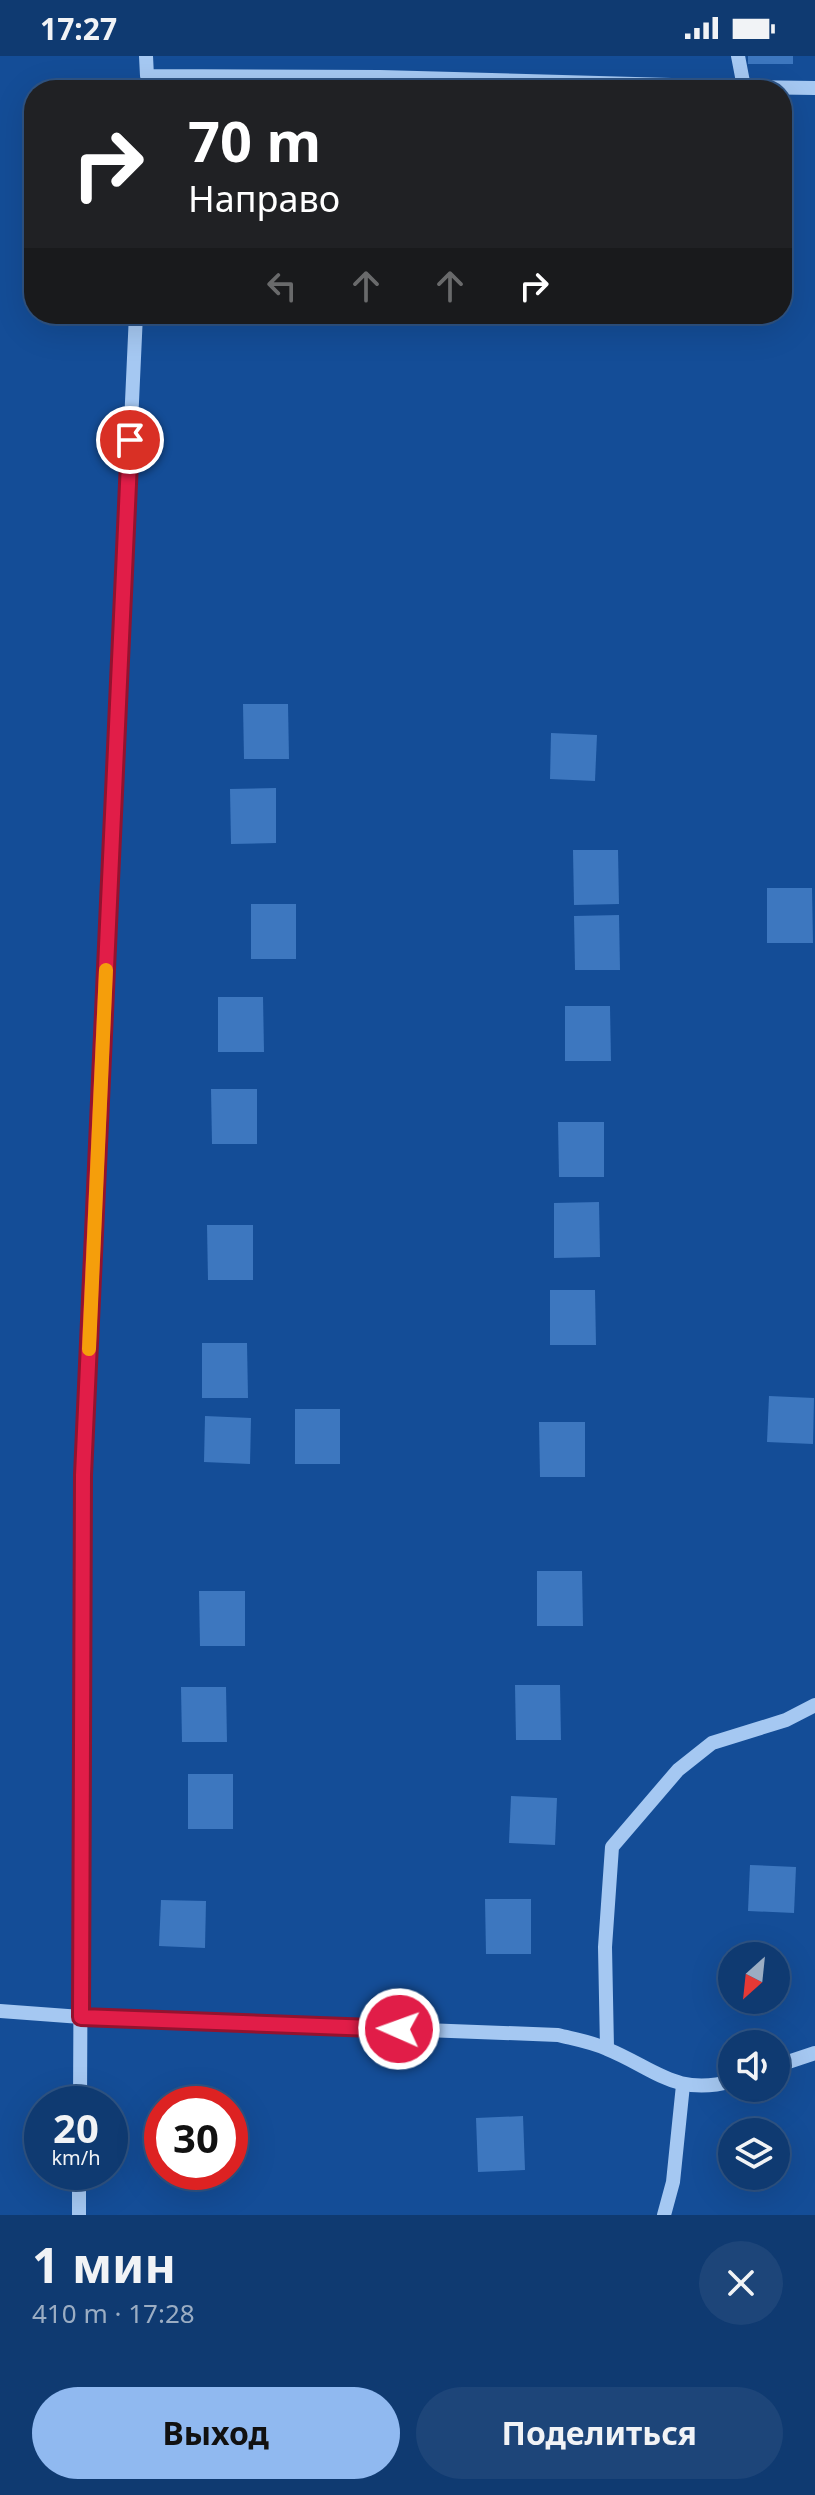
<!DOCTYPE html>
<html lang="ru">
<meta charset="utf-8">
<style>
body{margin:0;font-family:"Noto Sans",sans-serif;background:#1d4579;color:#f1f3f6;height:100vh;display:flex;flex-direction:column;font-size:30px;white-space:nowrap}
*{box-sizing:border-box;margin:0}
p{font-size:26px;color:#9badc3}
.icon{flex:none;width:44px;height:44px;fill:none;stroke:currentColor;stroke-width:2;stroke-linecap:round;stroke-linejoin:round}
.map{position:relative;height:2159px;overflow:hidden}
.panel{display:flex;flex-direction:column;background:#0f3a71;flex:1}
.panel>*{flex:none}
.banner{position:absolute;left:24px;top:24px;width:768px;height:244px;border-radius:32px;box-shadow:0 8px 32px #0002,0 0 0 2px #2f5484;background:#202124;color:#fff;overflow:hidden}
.needle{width:52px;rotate:207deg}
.controls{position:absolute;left:718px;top:1886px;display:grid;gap:16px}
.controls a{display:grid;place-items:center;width:72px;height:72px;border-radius:50%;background:#0f3a71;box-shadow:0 8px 32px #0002,0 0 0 2px #2f5484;font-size:40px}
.speed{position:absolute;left:24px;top:2030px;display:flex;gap:16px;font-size:40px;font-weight:700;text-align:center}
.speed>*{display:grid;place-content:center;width:104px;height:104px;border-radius:50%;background:#0f3a71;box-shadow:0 8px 32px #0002,0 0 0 2px #2f5484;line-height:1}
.speed small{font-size:20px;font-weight:400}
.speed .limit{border:12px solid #d22;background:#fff;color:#111}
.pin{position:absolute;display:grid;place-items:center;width:68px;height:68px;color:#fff;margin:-34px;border:4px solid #fff;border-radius:50%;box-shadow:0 2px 8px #0007}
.me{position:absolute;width:88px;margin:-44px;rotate:272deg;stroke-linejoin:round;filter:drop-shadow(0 0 6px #0008)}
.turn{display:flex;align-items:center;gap:28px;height:168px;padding:0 32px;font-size:36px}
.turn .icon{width:104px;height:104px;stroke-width:2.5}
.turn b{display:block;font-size:56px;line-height:68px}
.lanes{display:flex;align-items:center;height:76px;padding:0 32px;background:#0003;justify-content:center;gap:40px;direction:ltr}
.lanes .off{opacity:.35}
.round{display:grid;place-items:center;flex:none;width:84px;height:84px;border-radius:42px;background:#1d4579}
.summary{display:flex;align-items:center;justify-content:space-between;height:136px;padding:0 32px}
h1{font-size:48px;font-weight:700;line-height:60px}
.cta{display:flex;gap:16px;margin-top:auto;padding:16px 32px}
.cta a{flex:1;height:92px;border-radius:48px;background:#90b9f0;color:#111;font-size:32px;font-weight:700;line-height:92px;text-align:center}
.cta a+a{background:#1d4579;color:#f1f3f6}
.status{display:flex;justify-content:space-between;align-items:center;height:56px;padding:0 40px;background:#0f3a71;direction:ltr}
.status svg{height:22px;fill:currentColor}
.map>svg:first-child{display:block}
.building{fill:#3d77bf}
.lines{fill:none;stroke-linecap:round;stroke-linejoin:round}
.minor{stroke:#a5c8f2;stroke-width:14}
.route-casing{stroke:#92132f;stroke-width:20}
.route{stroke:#e11d48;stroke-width:14}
.slow{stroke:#f59e0b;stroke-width:14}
</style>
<div class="status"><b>17:27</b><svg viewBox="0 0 49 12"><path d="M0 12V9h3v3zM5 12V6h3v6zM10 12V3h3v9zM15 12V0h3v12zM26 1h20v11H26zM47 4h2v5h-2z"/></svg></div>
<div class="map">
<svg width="815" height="2159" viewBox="0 0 815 2159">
<rect width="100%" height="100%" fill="#144d97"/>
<g class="building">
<rect x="748" y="0" width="45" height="8"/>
<polygon points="243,648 288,648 289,703 244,703"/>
<polygon points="551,677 597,679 595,725 550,723"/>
<polygon points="276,732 276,787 231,788 230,733"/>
<polygon points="573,794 618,794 619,848 574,849"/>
<polygon points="767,832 812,832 813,887 767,887"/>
<rect x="251" y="848" width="45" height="55"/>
<polygon points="619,859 620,914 575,914 574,860"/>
<polygon points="218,941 263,941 264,996 218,996"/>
<polygon points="565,950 610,950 611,1005 565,1005"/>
<polygon points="211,1033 257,1033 257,1088 212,1088"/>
<polygon points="558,1066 604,1066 604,1121 559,1121"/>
<polygon points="599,1146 600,1201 554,1202 554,1147"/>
<polygon points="207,1169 253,1169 253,1224 208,1224"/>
<polygon points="550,1234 595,1234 596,1289 550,1289"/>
<polygon points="202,1287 247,1287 248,1342 202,1342"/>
<polygon points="769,1340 814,1342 813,1388 767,1386"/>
<rect x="295" y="1353" width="45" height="55"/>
<polygon points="205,1360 251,1362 250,1408 204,1406"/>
<polygon points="539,1366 585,1366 585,1421 540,1421"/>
<polygon points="537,1515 582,1515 583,1570 537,1570"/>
<polygon points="199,1535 245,1535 245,1590 200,1590"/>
<polygon points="515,1629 560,1629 561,1684 516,1684"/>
<polygon points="181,1631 226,1631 227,1686 182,1686"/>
<rect x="188" y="1718" width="45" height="55"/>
<polygon points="511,1740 557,1742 555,1789 509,1787"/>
<polygon points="750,1809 796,1811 794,1857 748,1855"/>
<polygon points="485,1843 531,1843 531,1898 486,1898"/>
<polygon points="161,1844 206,1845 205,1892 159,1890"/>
<polygon points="523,2060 525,2114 478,2116 476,2062"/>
</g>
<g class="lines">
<g class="minor">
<polyline points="146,0 147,20 380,21 744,31"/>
<polyline points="738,0 744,31 815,32"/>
<path d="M0,1955l81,6 477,18c16,4 34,7 49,14 47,19 69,48 125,32"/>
<polyline points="607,1992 605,1891 612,1791 678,1714 712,1687 786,1664 815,1649"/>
<polyline points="776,2010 815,1997"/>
<polyline points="80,2048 83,1419 136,258"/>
<polyline points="79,2159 79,2116"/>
<polyline points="664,2159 673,2126 683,2029"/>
</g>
</g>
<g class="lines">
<defs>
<polyline id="route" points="130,384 83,1419 81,1961 399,1973"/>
</defs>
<use href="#route" class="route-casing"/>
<use href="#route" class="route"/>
<polyline class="slow" points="89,1293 106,914"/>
</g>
</svg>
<div class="controls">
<a><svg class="needle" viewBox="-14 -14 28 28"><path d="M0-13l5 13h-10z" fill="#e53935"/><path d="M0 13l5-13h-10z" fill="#9badc3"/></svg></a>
<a><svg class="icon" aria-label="sound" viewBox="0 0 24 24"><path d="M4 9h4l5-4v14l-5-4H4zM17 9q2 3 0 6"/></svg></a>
<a><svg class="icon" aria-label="layers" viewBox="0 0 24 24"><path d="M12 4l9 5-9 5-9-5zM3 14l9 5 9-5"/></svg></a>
</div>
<div class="speed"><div>20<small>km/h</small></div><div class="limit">30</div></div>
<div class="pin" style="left:130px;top:384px;background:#d93025"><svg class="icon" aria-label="arrive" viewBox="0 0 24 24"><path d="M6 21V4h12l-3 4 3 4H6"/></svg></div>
<svg class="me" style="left:399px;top:1973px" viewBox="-20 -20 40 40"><circle r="17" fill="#e11d48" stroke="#fff" stroke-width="3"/><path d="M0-11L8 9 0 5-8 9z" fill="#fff"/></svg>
<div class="banner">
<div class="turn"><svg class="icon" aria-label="right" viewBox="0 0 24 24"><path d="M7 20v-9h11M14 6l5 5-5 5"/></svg><div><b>70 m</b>Направо</div></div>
<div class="lanes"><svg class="icon off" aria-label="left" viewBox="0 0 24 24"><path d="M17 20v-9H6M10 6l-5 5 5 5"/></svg><svg class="icon off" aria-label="ahead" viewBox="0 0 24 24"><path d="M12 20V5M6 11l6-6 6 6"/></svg><svg class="icon off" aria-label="ahead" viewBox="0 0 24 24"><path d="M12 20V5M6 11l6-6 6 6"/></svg><svg class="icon" aria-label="right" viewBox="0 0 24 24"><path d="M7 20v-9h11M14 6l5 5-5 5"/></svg></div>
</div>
</div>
<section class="panel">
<div class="summary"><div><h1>1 мин</h1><p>410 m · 17:28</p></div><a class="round"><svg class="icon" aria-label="close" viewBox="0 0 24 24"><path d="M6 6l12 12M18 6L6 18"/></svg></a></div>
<div class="cta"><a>Выход</a><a>Поделиться</a></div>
</section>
